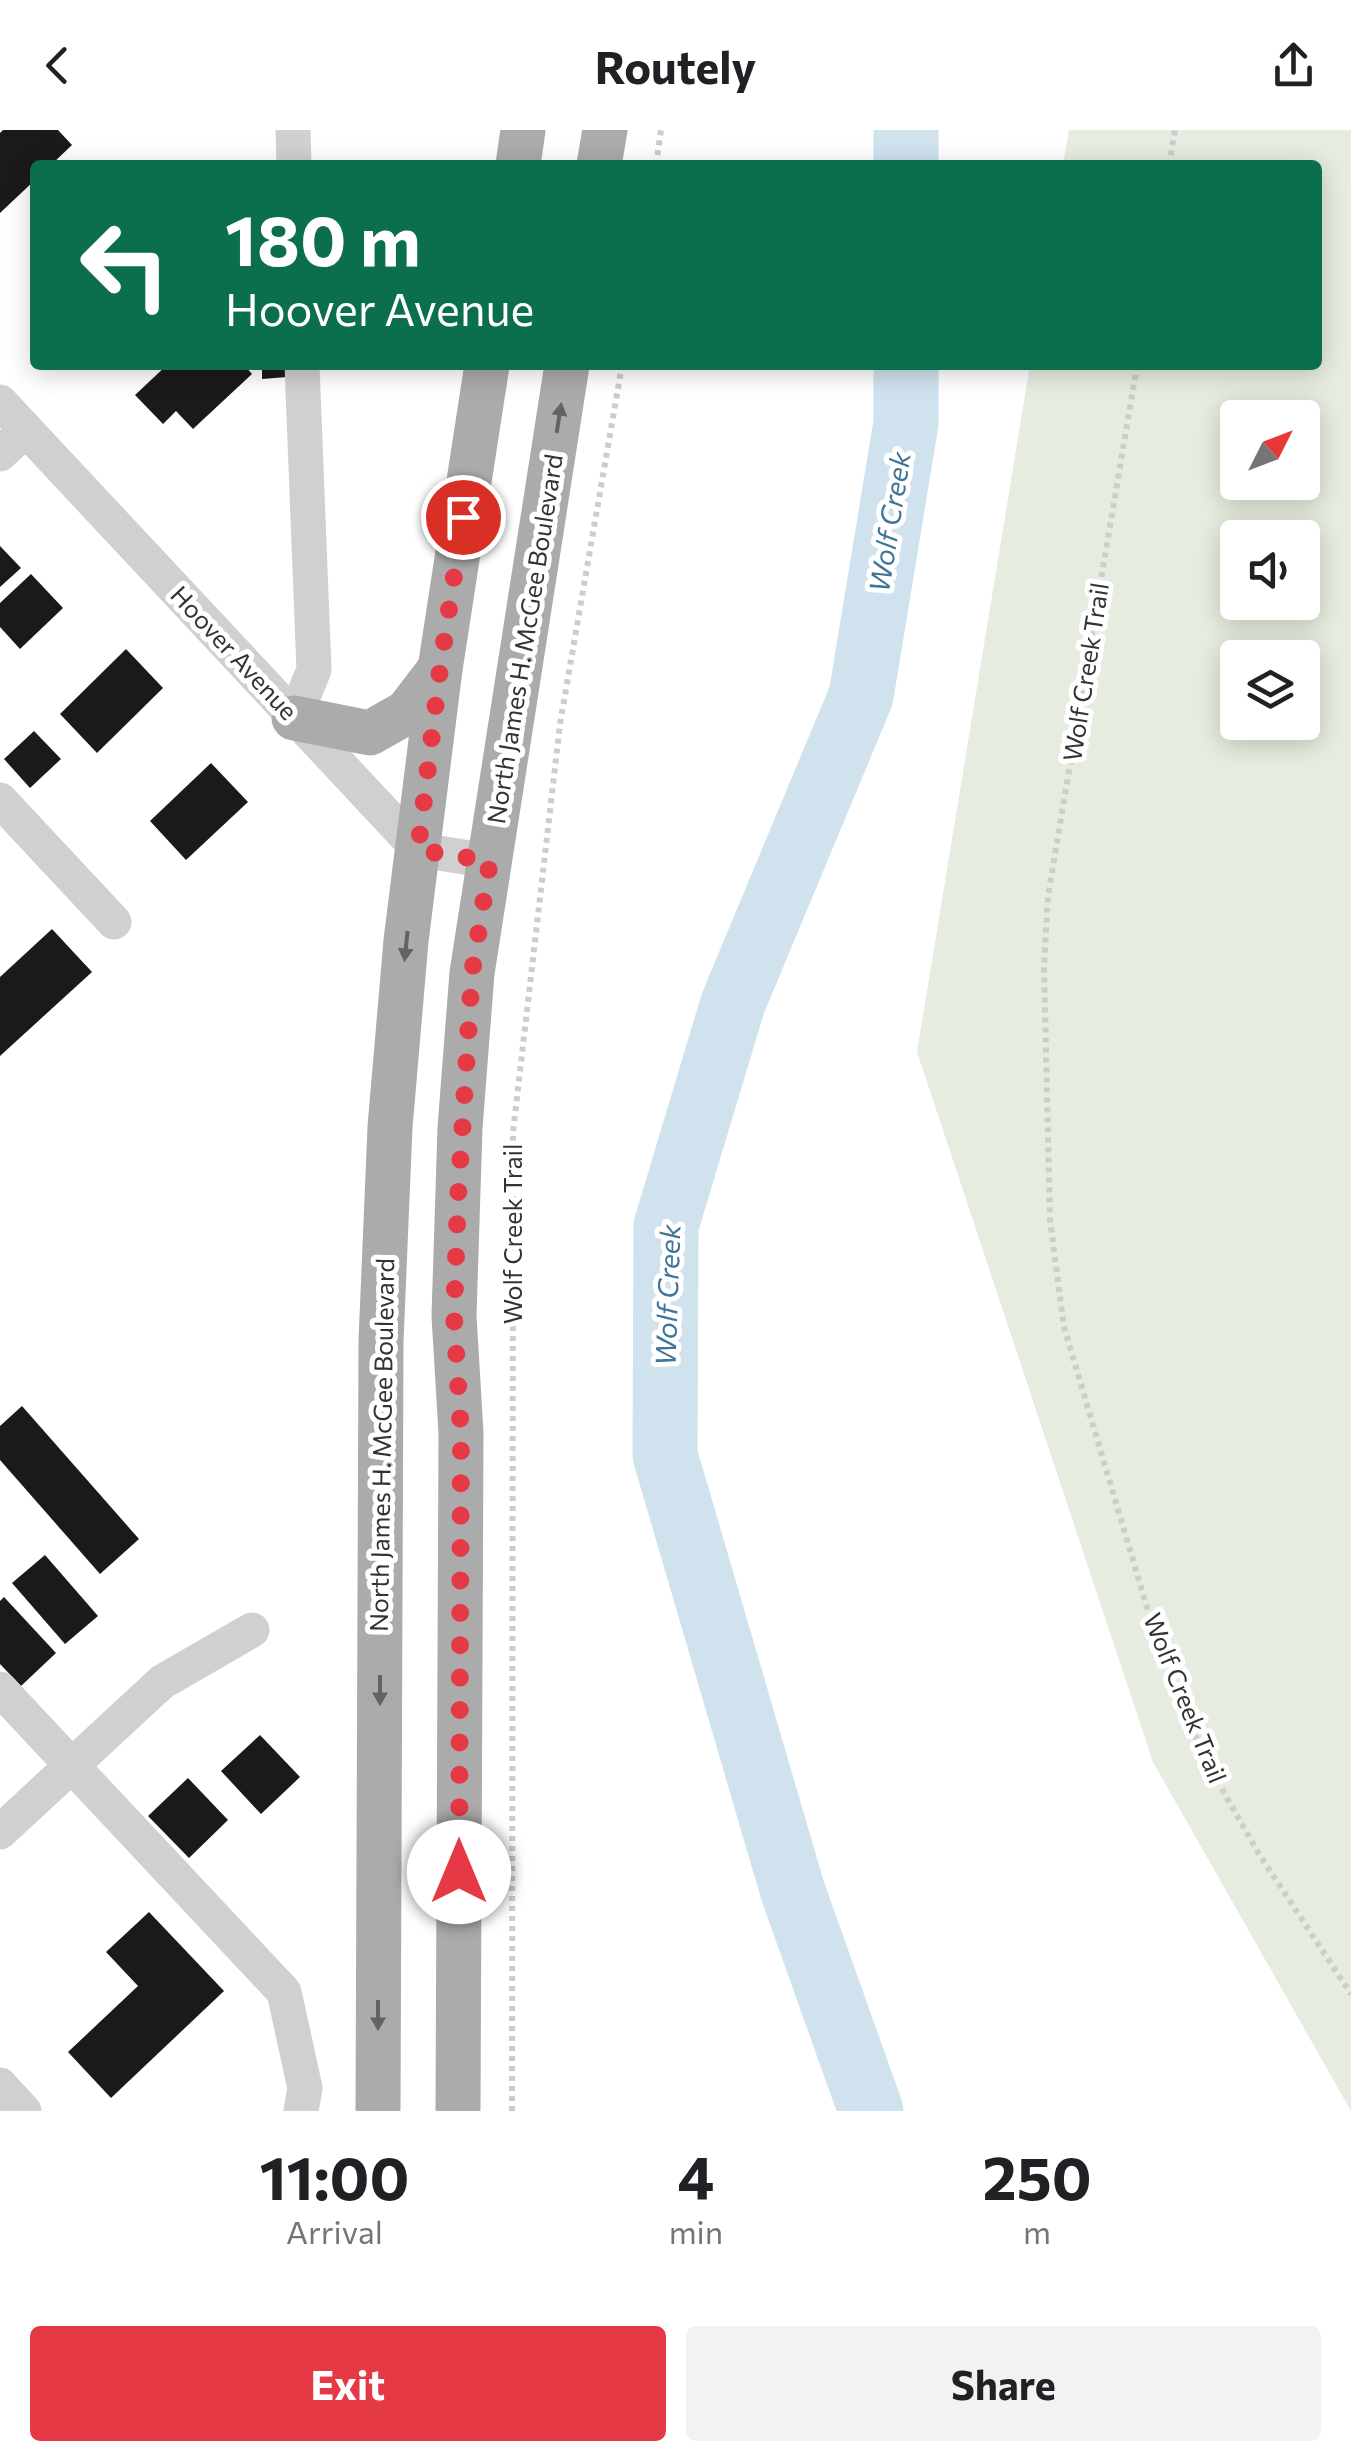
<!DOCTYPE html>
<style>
body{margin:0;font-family:Commissioner,sans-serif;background:#f2f2f2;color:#202124;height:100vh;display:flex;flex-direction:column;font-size:38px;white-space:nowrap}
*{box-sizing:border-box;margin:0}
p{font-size:32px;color:#757577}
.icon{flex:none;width:55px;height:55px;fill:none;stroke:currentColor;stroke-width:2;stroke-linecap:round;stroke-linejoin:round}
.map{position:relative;height:1981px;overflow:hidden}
.panel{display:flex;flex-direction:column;background:#fff;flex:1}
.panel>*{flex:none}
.guide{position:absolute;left:30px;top:30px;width:1292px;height:210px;border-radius:10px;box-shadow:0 5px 25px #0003;background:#0b6e4f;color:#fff;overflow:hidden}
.needle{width:65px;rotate:48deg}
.buttons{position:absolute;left:1220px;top:270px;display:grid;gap:20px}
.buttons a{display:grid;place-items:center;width:100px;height:100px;border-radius:10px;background:#fff;box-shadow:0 5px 25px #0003;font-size:50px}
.pin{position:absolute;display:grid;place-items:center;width:85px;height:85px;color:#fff;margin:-42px;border:5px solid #fff;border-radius:50%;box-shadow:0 2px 10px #0007}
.me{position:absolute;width:110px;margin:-55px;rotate:0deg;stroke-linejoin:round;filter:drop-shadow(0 0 8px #0008)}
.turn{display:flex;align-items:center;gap:35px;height:210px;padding:0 30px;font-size:45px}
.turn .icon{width:130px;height:130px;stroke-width:2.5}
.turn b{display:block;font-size:70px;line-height:85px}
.eta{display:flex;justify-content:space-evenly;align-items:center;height:170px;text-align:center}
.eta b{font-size:60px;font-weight:700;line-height:70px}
.primary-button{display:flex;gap:20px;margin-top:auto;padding:20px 30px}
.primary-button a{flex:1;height:115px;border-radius:10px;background:#e63946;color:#fff;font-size:40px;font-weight:700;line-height:115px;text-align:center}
.primary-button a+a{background:#f2f2f2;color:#202124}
header{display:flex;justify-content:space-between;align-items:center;height:130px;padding:0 30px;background:#fff;font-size:45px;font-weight:700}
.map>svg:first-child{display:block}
.green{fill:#e6ecdf;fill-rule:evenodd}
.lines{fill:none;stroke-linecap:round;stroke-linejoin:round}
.river{stroke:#cfe2ee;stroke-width:65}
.building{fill:#1a1a1a}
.path{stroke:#cdcdcd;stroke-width:6;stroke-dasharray:5 5;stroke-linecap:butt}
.minor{stroke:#d0d0d0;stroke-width:35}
.major{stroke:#ababab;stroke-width:45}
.oneway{fill:#636363}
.route{stroke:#e63946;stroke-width:18;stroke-dasharray:0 32.4}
.labels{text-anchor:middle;stroke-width:10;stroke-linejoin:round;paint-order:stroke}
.street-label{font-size:25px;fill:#333;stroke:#fff}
.water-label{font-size:28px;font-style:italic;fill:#3f7597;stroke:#fff}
</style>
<header><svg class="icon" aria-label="back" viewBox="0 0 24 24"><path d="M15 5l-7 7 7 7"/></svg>Routely<svg class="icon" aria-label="share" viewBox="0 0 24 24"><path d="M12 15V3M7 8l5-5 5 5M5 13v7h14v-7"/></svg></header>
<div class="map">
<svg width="1351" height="1981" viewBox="0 0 1351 1981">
<rect width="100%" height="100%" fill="#fff"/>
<path class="green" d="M1069,0h282v1981l-198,-349 -236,-710 113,-687h288v-200h-255zM1238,288h64v64h-64zM1238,408h64v64h-64zM1238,528h64v64h-64z"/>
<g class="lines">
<g class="river">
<polyline points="906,35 906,0"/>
<polyline points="871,1981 793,1762 665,1325 666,1096 733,873 861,566 906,293 906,235"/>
</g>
</g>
<g class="building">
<polygon points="3,0 58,0 72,15 51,35 35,35 35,50 0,83 0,3"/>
<polygon points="167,235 244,235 252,244 193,299 176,281 163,294 135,265"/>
<polygon points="262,235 286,235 287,247 262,249"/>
<polygon points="0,416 21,438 0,457"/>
<polygon points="31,444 63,478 20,519 0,497 0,473"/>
<polygon points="126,519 163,558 97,623 60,584"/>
<polygon points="34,601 61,629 30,658 4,629"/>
<polygon points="211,633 248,672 186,730 150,691"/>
<polygon points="52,799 92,842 0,926 0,847"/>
<polygon points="22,1276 139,1409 100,1444 0,1330 0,1296"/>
<polygon points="45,1425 98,1486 65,1514 12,1453"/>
<polygon points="4,1467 56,1523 21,1556 0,1534 0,1471"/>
<polygon points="260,1605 300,1647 261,1684 221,1641"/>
<polygon points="188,1648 228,1690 189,1728 148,1686"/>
<polygon points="149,1782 224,1861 111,1968 68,1922 138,1856 106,1822"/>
</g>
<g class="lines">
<g class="path">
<polyline points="656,35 661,0"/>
<polyline points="1169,35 1175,0"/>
<polyline points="1137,235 1048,766 1044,836 1050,1090 1064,1197 1161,1525 1207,1633 1259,1724 1351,1864"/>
<polyline points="512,1981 513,1002 560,594 622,235"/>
</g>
<g class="minor">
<polyline points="293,0 294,35"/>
<polyline points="0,272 419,720 490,731"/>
<polyline points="0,324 26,300"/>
<polyline points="294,588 314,540 302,235"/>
<polyline points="0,670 114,792"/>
<polyline points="0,1559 284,1862 305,1958 301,1981"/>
<polyline points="0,1702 162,1552 252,1500"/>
<polyline points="0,1955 24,1981"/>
</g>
<g class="major">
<polyline points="518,35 523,0"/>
<polyline points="599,35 605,0"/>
<polyline points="294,588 370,603 407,582 440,539"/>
<polyline points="378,1981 381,1211 390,997 406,811 440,539 487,235"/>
<polyline points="458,1981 461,1303 454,1186 460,998 472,843 567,235"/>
</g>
</g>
<defs><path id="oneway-solid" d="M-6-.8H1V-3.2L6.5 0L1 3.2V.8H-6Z" transform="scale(2.5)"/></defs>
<g class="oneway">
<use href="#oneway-solid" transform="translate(559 288) rotate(-81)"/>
<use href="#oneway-solid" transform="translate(406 816) rotate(96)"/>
<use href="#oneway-solid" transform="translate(380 1560) rotate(90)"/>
<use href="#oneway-solid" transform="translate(378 1885) rotate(90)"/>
</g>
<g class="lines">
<polyline class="route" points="459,1742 461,1303 454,1186 458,1068 472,843 490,731 418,720 440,539 463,387"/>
</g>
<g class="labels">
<g class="street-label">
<text transform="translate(525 509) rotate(-81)" y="9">North James H. McGee Boulevard</text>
<text transform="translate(234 523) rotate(47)" y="9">Hoover Avenue</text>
<text transform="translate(1086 542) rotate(-81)" y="9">Wolf Creek Trail</text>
<text transform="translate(513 1104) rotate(-90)" y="9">Wolf Creek Trail</text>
<text transform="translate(382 1315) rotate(-89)" y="9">North James H. McGee Boulevard</text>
<text transform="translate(1185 1568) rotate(68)" y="9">Wolf Creek Trail</text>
</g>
<g class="water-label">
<text transform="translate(890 392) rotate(-81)" y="10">Wolf Creek</text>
<text transform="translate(668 1165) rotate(-88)" y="10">Wolf Creek</text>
</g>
</g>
</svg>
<div class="buttons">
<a><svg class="needle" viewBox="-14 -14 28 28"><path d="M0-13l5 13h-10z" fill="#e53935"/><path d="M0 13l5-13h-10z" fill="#757577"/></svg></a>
<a><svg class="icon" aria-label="sound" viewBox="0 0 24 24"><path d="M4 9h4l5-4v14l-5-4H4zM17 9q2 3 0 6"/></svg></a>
<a><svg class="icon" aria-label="layers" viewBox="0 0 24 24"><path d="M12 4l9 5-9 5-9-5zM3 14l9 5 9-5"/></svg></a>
</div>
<div class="pin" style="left:463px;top:387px;background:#d93025"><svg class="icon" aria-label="arrive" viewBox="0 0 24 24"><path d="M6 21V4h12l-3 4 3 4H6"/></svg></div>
<svg class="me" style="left:459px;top:1742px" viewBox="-20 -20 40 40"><circle r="19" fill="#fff"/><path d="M0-13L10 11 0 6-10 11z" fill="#e63946"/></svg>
<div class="guide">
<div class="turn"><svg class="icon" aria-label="left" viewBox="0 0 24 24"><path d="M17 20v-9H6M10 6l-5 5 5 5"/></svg><div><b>180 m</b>Hoover Avenue</div></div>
</div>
</div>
<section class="panel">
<div class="eta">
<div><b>11:00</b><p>Arrival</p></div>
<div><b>4</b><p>min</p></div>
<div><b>250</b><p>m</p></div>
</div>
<div class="primary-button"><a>Exit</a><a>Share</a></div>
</section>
